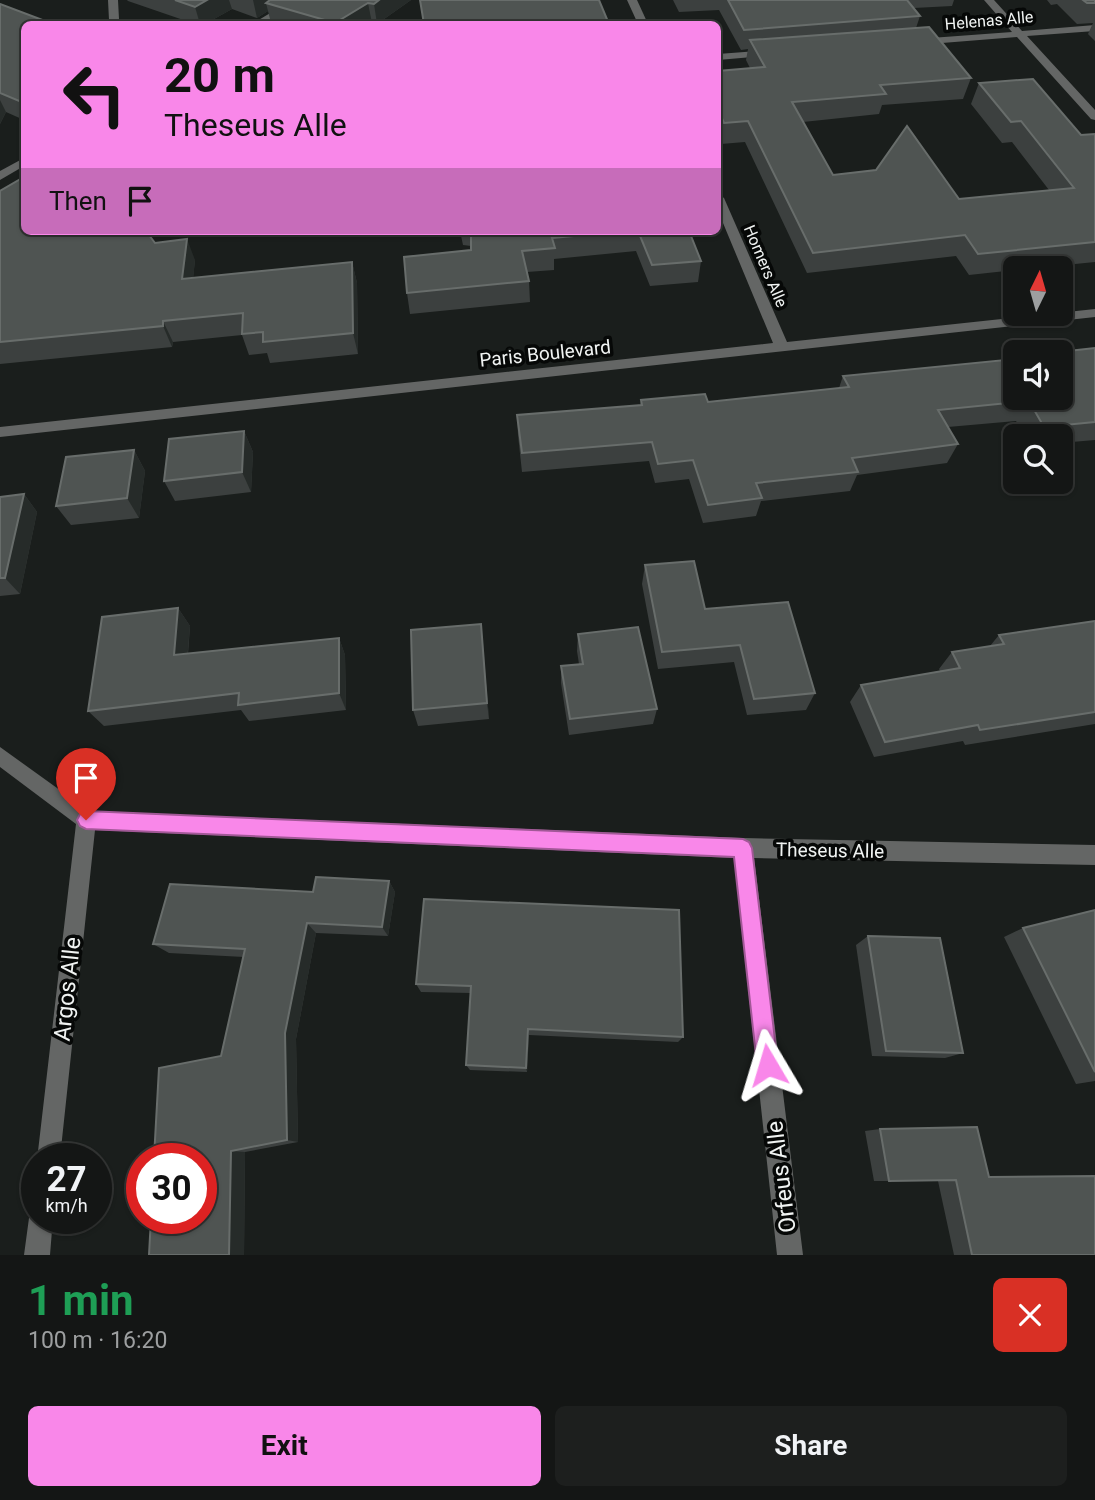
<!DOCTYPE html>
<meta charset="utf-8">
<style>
body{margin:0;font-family:Roboto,sans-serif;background:#1d1f1e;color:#f1f3f6;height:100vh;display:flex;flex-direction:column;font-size:26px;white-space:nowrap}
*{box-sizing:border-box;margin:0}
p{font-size:23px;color:#9d9fa0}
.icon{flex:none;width:38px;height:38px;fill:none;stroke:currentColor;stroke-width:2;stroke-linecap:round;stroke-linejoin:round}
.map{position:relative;height:1255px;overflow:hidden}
.sheet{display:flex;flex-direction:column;background:#141615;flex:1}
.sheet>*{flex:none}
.banner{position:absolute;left:21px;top:21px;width:700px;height:214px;border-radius:10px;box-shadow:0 2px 5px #0004,0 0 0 2px #333534;background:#f987e9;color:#111;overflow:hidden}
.needle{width:46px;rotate:5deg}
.tools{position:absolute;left:1003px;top:256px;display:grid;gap:14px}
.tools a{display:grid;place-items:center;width:70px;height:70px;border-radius:10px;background:#141615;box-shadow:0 2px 5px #0004,0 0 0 2px #333534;font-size:35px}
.speed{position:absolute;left:21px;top:1143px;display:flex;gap:14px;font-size:35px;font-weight:700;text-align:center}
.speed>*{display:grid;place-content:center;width:91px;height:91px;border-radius:50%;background:#141615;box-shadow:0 2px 5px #0004,0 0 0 2px #333534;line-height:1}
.speed small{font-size:18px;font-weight:400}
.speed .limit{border:10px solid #d22;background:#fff;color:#111}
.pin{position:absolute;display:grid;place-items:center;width:60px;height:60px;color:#fff;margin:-72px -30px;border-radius:50% 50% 50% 0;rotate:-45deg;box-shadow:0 0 7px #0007}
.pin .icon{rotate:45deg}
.me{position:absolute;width:77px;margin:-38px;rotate:353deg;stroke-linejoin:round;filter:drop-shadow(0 0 5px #0008)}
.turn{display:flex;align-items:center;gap:24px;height:147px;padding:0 28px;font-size:32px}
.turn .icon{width:91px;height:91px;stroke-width:2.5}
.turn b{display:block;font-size:49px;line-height:60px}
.then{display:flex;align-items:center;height:66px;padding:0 28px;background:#0003;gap:14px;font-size:26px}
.round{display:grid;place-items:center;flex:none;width:74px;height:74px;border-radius:10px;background:#1d1f1e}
.headline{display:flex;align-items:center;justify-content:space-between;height:119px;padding:0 28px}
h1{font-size:42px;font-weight:700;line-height:52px;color:#1e9e55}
.button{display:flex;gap:14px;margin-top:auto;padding:14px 28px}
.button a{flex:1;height:80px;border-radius:10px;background:#f987e9;color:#111;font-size:28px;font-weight:700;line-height:80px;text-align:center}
.button a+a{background:#1d1f1e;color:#f1f3f6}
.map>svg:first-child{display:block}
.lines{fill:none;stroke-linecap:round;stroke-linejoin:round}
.minor{fill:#646665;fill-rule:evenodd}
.wall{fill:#3c403f}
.shaded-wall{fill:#262b29}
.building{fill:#4f5452;stroke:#686d6b;stroke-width:2}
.route{fill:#f987e9;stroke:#a25897;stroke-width:2}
.labels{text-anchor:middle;stroke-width:7;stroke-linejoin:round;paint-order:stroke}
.far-street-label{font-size:16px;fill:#f0f3f2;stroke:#060807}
.street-label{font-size:19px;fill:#f0f3f2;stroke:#060807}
.near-street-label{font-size:23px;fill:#f0f3f2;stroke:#060807}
</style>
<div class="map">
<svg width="1095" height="1255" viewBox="0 0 1095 1255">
<rect width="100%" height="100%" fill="#1a1e1c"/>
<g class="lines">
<g class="minor">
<polygon points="108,0 118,0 119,19 123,24 113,24 109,20"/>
<polygon points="292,0 304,0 263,24 252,24"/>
<polygon points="627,0 637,0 648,24 638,24"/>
<polygon points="984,0 994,0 1022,31 1095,25 1095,31 1027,36 1095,110 1095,120 1091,119 1017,37 917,45 912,42 917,39 1012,32"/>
<polygon points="771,50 775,51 775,55 718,60 718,54"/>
<polygon points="24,158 24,166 0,180 0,171"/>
<polygon points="718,194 724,198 787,342 1095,309 1095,317 0,437 0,427 773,343 718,211"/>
<polygon points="0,747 89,811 743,838 1095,845 1095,865 754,858 803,1255 777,1255 734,858 95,830 60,1158 37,1160 76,824 0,767"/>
<polygon points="37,1207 37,1218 53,1218 50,1255 24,1255 29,1218 32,1209"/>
</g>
</g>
<g class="wall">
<polygon points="127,0 411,0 377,24 372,23 368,24 277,24 271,23 268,11 257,18 232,9 205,24 195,24 128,1"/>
<polygon points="673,0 954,0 952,6 914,8 920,16 916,28 971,78 963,99 882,105 879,114 803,122 833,175 959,199 1049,190 1012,142 1002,143 971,104 979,83 1081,135 1095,134 1095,262 1035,268 1015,268 1015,270 969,275 956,256 807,273 745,142 721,144 718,137 718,71 750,68 746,60 748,49 741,50 719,10 679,12"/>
<polygon points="1047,0 1095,0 1095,41 1088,34 1093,23 1077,24 1057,4 1051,5"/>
<polygon points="0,4 24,24 24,120 6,112 0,124"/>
<polygon points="0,191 155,243 195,260 193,278 352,262 357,283 358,354 270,363 267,353 249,355 242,335 173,342 172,347 0,364"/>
<polygon points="312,231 367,231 367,237 313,233"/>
<polygon points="460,231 689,231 701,261 698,282 650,286 636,251 554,259 554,270 527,272 529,281 530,302 410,314 407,293 471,250 471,246 463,245"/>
<polygon points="1095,348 1095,440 1060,443 1060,436 1025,436 1016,421 948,427 958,444 947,463 857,475 850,491 761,501 756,516 703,523 689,479 655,483 649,461 522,472 518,435 517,415 640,405 641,400 708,402 839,388 843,376 1015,397"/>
<polygon points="244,431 253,452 251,492 175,501 164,481"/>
<polygon points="134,450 145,471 139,518 71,525 56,506"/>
<polygon points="24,494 37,512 20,594 0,596 0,497"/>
<polygon points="645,565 705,609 815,693 806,710 747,715 734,662 658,669 642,584"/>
<polygon points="178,608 190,626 188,654 339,638 345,655 346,710 249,721 241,710 104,726 88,711"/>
<polygon points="1095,621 1095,724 965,745 963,741 874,757 850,702 861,685 940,671 939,669 952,652 990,646 999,635"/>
<polygon points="481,624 489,719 418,726 413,710"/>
<polygon points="578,634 657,709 653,724 569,735 561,683 561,666 579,664 577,651"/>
<polygon points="389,881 395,892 388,936 316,933 296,1039 298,1142 245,1152 244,1255 149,1255 221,1056 244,957 169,953 153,944 313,892"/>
<polygon points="424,899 683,1037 678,1042 529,1035 527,1072 470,1070 466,1065 471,993 421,992 416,984"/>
<polygon points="1095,910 1095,1081 1076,1084 1004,937 1023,928"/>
<polygon points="868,936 963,1053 945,1058 872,1056 856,945"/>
<polygon points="880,1129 989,1177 1095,1255 954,1255 938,1181 874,1181 865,1131"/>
</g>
<g class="shaded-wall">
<polygon points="207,0 229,0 232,9 205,24 200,24 195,7"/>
<polygon points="253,0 287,0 266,3 268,11 257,18"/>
<polygon points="379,0 411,0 377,24 374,4"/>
<polygon points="368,3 372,23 368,24 335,24 335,23"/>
<polygon points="0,100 6,112 0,124"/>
<polygon points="187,239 195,260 191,300 182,279"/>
<polygon points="352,262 357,283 358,354 353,333"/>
<polygon points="163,321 173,342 172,347 163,326"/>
<polygon points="244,431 253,452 251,492 242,472"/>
<polygon points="134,450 145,471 139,518 127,498"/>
<polygon points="24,494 37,512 20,594 5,578"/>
<polygon points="178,608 190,626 186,672 174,655"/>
<polygon points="481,624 483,642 489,719 487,703"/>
<polygon points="339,638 345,655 346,710 339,693"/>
<polygon points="389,881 395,892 388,936 382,927"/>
<polygon points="307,923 316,933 296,1039 298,1142 287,1140 285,1033"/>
<polygon points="528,1029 529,1035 527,1072 526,1068"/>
<polygon points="231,1151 245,1152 244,1255 229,1255"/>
</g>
<g class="building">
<polygon points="175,0 207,0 195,7"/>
<polygon points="270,0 379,0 374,4 368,3 335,23 266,3"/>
<polygon points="420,0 599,0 609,24 424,24"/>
<polygon points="728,0 907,0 920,16 744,30"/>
<polygon points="1083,0 1095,0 1095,3 1087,3"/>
<polygon points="0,4 53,24 24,24 24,103 0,93"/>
<polygon points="929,27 971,78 880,85 886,94 792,102 833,175 876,170 907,126 959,199 1074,188 1021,121 1011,122 979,83 1033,79 1081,135 1095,134 1095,242 978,254 965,235 813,253 748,121 724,123 718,109 718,71 765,67 750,40"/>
<polygon points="24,177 24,231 146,231 155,243 187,239 182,279 352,262 353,333 263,342 263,332 242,334 243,313 163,321 163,326 0,342 0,191"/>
<polygon points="471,231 629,231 552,238 555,248 522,251 529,281 407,293 404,257 471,250"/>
<polygon points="638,231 689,231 701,261 652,265"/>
<polygon points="1095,348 1095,422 1044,427 1029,401 938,410 958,444 852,458 858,472 756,483 762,498 708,505 693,460 658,464 652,442 522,453 517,415 642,405 641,400 705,394 708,402 849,387 843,376 1015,359 1015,397 1060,397 1060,352 1059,352"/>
<polygon points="244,431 242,472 164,481 169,439"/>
<polygon points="134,450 127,498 56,506 66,457"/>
<polygon points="24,494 5,578 0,578 0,497"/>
<polygon points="694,561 705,609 788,602 815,693 754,699 740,645 662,652 645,565"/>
<polygon points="178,608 174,655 339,638 339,693 238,705 239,693 88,711 102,617"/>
<polygon points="1095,621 1095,712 980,730 978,725 885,742 861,685 960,668 952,652 1004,644 999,635"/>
<polygon points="481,624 487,703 413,710 411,630"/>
<polygon points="638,627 657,709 570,719 561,666 583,664 578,634"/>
<polygon points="316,877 389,881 382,927 307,923 285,1033 287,1140 231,1151 229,1255 149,1255 151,1218 201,1218 201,1158 154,1158 159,1068 221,1056 245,949 153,944 170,884 313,892"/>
<polygon points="424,899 679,910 683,1037 528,1029 526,1068 466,1065 471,986 416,984"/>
<polygon points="1095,910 1095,1072 1023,928"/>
<polygon points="868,936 940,938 963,1053 886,1051"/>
<polygon points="977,1127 989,1177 1095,1176 1095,1255 972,1255 956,1180 889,1181 880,1129"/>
</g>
<polygon class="route" points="86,811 743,839 749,842 752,848 778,1065 775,1073 768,1076 760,1073 757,1065 734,857 86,829 80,826 77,820 80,814"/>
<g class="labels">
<g class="far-street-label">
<text transform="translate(989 20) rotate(-5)" y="6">Helenas Alle</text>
<text transform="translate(766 266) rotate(67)" y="6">Homers Alle</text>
</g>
<g class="street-label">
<text transform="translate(545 353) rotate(-6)" y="7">Paris Boulevard</text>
<text transform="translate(830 850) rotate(1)" y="7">Theseus Alle</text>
</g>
<g class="near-street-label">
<text transform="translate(67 989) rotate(-84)" y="8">Argos Alle</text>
<text transform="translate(781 1177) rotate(-97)" y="8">Orfeus Alle</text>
</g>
</g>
</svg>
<div class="tools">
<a><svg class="needle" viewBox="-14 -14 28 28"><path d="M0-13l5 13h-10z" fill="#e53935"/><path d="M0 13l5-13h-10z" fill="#9d9fa0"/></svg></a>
<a><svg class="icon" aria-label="sound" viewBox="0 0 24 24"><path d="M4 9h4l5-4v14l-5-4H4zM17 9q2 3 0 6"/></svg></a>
<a><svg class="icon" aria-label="search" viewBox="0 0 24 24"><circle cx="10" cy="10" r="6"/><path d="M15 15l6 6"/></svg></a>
</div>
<div class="speed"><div>27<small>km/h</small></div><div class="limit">30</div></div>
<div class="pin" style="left:86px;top:820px;background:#d93025"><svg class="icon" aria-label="arrive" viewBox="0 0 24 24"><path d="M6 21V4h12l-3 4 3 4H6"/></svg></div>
<svg class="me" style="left:768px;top:1065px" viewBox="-20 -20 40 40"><path d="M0-17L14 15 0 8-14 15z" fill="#f987e9" stroke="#fff" stroke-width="4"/></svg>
<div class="banner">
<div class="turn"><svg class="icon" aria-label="left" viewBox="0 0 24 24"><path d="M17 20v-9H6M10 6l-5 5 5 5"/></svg><div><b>20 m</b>Theseus Alle</div></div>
<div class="then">Then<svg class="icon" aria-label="arrive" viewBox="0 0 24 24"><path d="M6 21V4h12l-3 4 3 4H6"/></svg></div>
</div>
</div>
<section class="sheet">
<div class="headline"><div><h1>1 min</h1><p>100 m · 16:20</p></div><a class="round" style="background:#d93025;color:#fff"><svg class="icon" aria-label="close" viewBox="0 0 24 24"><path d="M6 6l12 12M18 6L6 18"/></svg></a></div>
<div class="button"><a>Exit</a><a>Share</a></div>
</section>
